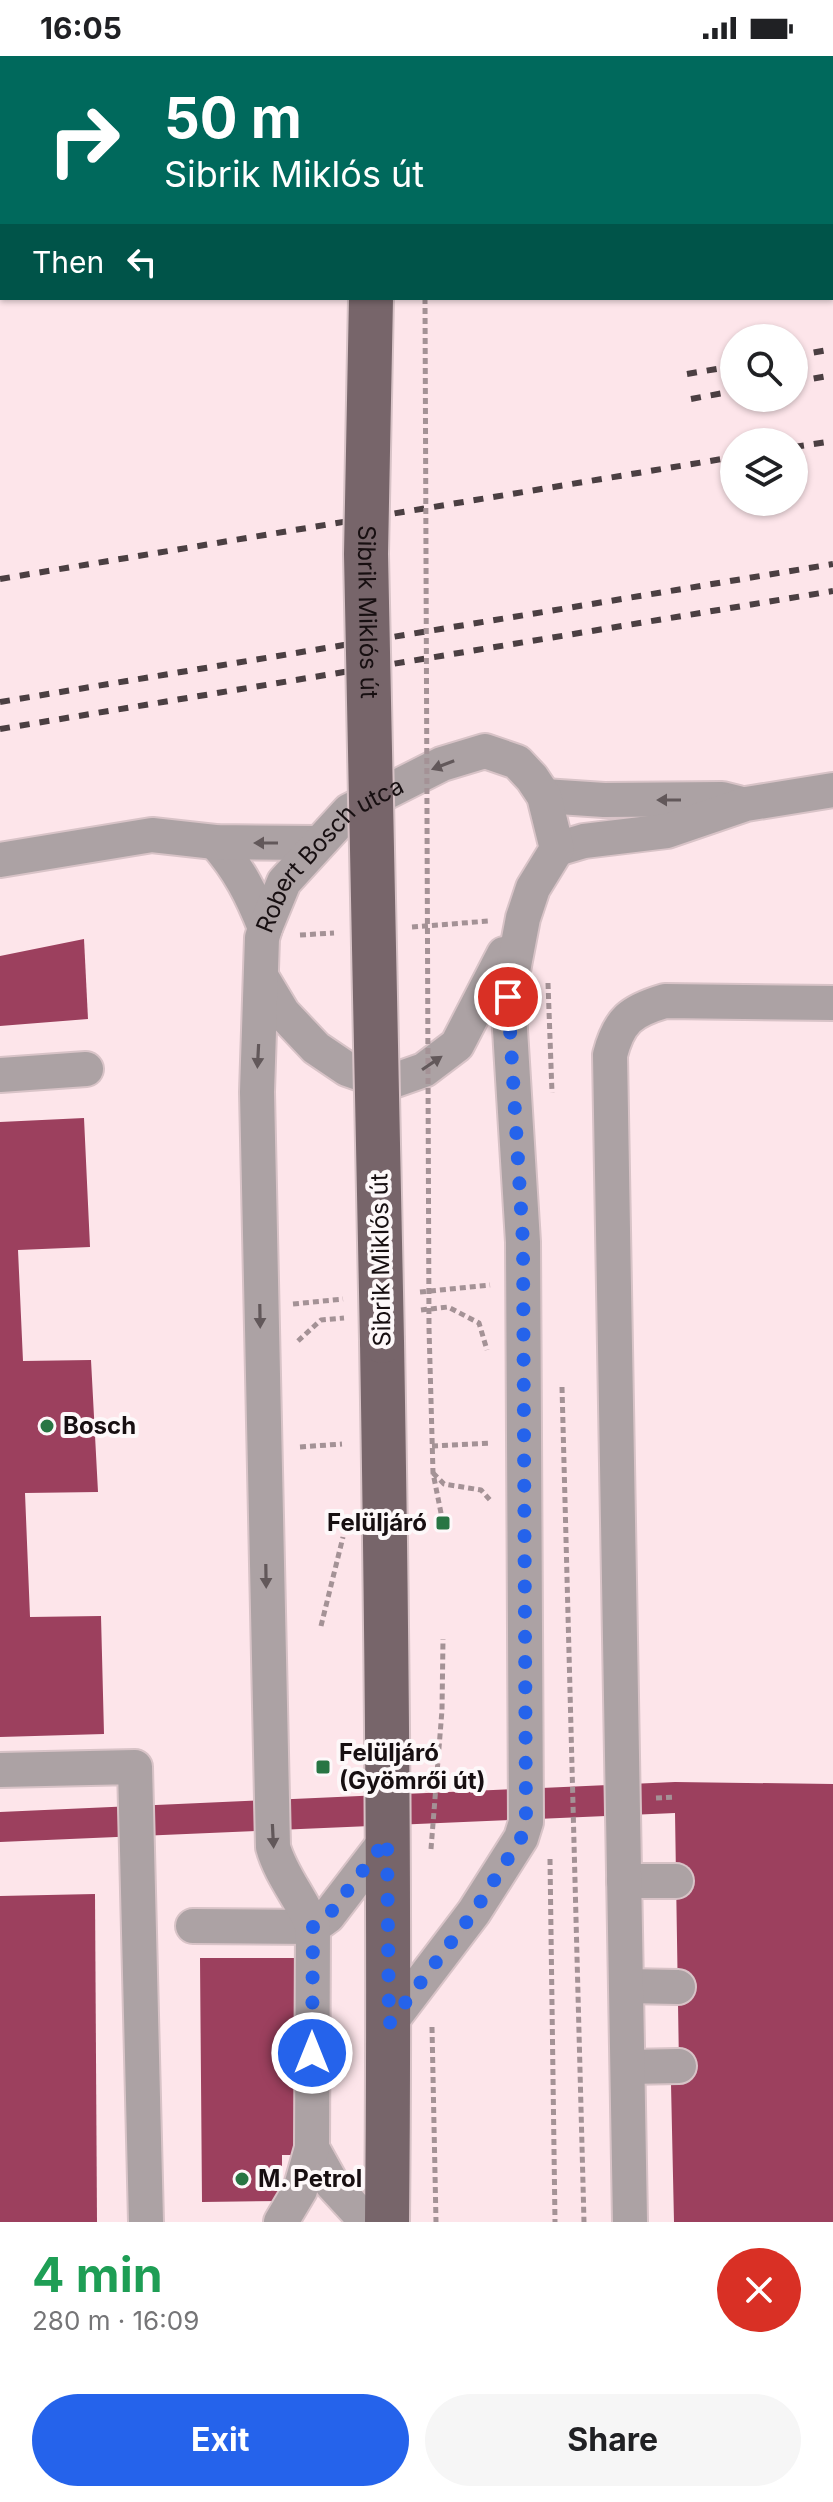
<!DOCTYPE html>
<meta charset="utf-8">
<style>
body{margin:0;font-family:Inter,sans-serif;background:#f6f6f6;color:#202124;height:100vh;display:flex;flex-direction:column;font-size:30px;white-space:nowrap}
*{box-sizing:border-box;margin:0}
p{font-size:26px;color:#757577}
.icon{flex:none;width:44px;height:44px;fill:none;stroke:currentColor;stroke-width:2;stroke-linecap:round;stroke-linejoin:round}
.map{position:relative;height:2166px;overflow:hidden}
.sheet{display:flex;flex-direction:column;background:#fff;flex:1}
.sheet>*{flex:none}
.hud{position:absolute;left:0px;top:0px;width:834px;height:244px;box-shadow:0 2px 6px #0004;background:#00695c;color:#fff;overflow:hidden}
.buttons{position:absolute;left:720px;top:268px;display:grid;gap:16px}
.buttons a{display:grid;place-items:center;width:88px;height:88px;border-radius:50%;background:#fff;box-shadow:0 2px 6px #0004;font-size:40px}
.pin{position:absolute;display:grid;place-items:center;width:68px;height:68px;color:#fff;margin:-34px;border:4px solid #fff;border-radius:50%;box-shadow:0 2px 8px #0007}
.me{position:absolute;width:88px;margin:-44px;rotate:0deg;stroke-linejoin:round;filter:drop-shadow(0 0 6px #0008)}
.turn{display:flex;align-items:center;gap:28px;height:168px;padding:0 32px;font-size:36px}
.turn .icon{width:104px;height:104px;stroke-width:2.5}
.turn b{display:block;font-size:56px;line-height:68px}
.then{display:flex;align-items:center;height:76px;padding:0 32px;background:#0003;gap:16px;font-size:30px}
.round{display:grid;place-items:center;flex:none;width:84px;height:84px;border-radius:42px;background:#f6f6f6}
.headline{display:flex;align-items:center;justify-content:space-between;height:136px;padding:0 32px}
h1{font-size:48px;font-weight:700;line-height:60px;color:#1e9e55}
.primary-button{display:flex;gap:16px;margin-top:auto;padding:16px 32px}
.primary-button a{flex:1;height:92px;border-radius:48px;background:#2563eb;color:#fff;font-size:32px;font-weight:700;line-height:92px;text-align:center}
.primary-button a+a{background:#f6f6f6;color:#202124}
.status{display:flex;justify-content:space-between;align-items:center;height:56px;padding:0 40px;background:#fff;direction:ltr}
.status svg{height:22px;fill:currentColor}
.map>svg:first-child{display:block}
.building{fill:#9c405e}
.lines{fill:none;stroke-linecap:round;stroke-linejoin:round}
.minor-casing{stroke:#d8c3c7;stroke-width:38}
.major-casing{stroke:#d8c3c7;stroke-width:48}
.path{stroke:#a49296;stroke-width:5;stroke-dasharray:6 4;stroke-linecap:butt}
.minor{stroke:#aca2a4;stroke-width:34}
.major{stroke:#77656a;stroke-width:44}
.rail{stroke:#4b3f42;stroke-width:6;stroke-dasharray:10 10;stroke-linecap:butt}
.major-bridge-casing{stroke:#d8c3c7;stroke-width:48;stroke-linecap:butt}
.path-bridge{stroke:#a49296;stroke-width:5;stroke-dasharray:6 4;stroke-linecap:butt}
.major-bridge{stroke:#77656a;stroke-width:44}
.oneway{fill:#62585a}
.route{stroke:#2563eb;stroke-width:14;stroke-dasharray:0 25.2}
.poi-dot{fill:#287543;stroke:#fdf8f9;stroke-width:3}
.labels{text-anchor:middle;stroke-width:8;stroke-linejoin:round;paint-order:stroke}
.street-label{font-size:24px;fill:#170f11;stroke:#fdf8f9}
.poi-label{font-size:24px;font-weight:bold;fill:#170f11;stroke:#fdf8f9;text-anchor:start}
</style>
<div class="status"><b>16:05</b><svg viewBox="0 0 49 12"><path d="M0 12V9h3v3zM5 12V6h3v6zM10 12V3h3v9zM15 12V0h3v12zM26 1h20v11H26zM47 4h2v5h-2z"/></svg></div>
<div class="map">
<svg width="833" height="2166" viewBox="0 0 833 2166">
<rect width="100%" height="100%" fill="#fde5ea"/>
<g class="building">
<polygon points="84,883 88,963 0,970 0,900"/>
<polygon points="84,1062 90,1191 18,1194 23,1305 91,1304 98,1436 25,1437 30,1561 101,1560 104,1678 0,1681 0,1066"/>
<polygon points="675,1726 833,1728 833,2166 674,2166 671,2028 679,2010 675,1757 0,1786 0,1756"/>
<polygon points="95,1838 97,2166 0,2166 0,1840"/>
<polygon points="200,1902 298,1902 299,2099 282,2099 282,2145 202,2146"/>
</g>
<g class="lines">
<defs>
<g id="minor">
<polyline points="544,740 604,744 722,743 738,747"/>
<path d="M215,786c24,27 37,53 50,86"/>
<polyline points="557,793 584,785 667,775 746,748 833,734"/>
<polyline points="0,804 152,779 215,786 317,787"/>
<polyline points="262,922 283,957 316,992 347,1013 387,1027 424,1014 457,989 504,898"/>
<polyline points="0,1019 86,1013"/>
<polyline points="0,1714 135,1711 146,2166"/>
<polyline points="624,1825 676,1825"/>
<polyline points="193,1870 313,1871 328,1860 387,1783"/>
<polyline points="627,1930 678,1931"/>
<polyline points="628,2011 679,2010"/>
<polyline points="312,2092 332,2128 367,2166"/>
<path id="s1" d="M281,2166l19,-32 12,-42 1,-221c-11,-28 -32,-51 -40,-80l-16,-755 5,-154 3,-10 19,-46 65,-71 93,-47 43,-13 32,11 15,16 12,18 13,53 -24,39 -10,30 -15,79 15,245 3,580 -5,16 -47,74 -85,112"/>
<path d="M630,2166l-20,-1167c9,-35 21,-44 55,-54l168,2"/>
</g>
<g id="major">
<polyline points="374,2 374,0"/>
<path d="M382,1285c5,294 8,587 5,881"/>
</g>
</defs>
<use href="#minor" class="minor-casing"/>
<use href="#major" class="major-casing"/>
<g class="path">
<polyline points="329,0 329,2"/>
<polyline points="424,0 424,2"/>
<polyline points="412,871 489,865"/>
<polyline points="300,879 334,877"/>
<polyline points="548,927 552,1037"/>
<polyline points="420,1236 490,1229"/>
<polyline points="293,1248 343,1243"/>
<polyline points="421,1254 448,1251 479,1267 487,1294"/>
<polyline points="429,1272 433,1417 443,1467"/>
<polyline points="298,1285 321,1264 344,1262"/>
<polyline points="562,1331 584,2166"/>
<polyline points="432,1390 491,1387"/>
<polyline points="300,1391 342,1388"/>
<polyline points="433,1417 444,1428 481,1434 490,1444"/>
<polyline points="321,1570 343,1481"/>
<polyline points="656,1742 675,1741"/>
<polyline points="431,1793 442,1654 443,1583"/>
<polyline points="550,1803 555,2166"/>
<polyline points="432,1971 436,2166"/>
</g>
<use href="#minor" class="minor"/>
<use href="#major" class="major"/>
<g class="rail">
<polyline points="794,300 833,293"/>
<polyline points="687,318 734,310"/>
<polyline points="794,326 833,319"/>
<polyline points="691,343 734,335"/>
<polyline points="794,391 833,385"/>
<polyline points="0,523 734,401"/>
<polyline points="0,646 833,508"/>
<polyline points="0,673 833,535"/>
</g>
<defs>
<g id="major-bridge">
<path id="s2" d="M371,242l-5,256 16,787"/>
</g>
</defs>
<use href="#major-bridge" class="major-bridge-casing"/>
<polyline class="path-bridge" points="425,242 429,1272"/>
<use href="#major-bridge" class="major-bridge"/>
</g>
<defs><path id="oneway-solid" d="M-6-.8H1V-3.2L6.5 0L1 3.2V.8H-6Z" transform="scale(2)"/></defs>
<g class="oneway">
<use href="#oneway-solid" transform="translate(443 709) rotate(159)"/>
<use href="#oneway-solid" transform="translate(669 744) rotate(180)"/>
<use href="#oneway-solid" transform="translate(266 787) rotate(-180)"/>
<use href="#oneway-solid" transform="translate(258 1000) rotate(93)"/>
<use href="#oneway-solid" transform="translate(432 1007) rotate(-34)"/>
<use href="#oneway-solid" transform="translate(260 1260) rotate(89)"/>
<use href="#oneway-solid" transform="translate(266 1520) rotate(89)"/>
<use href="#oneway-solid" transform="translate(273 1780) rotate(87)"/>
</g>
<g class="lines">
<polyline class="route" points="312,1997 313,1871 328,1860 387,1783 389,1968 474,1856 521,1782 526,1766 523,1186 508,941"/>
</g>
<g class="poi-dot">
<circle cx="47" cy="1370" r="8"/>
<rect x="435" y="1459" width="16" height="16" rx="4"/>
<rect x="315" y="1703" width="16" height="16" rx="4"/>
<circle cx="242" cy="2123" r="8"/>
</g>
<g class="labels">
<g class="street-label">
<text dy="8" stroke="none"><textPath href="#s2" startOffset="314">Sibrik Miklós út</textPath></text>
<text dy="8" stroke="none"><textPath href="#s1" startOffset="1412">Robert Bosch utca</textPath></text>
<text transform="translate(381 1204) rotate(-91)" y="8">Sibrik Miklós út</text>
</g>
<g class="poi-label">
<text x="63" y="1378">Bosch</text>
<text x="427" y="1475" text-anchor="end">Felüljáró</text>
<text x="339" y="1705">Felüljáró<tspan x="339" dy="28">(Gyömrői út)</tspan></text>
<text x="258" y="2131">M. Petrol</text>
</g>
</g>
</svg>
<div class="buttons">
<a><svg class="icon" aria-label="search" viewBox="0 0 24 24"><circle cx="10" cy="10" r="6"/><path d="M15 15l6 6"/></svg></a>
<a><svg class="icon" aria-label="layers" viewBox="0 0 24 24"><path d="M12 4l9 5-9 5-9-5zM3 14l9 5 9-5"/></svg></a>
</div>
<div class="pin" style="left:508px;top:941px;background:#d93025"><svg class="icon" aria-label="arrive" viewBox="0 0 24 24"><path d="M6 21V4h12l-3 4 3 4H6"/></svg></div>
<svg class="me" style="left:312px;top:1997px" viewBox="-20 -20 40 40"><circle r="17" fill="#2563eb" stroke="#fff" stroke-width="3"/><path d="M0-11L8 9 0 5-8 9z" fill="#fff"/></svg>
<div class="hud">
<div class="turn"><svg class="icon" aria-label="right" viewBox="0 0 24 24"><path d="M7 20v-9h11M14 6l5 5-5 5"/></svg><div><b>50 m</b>Sibrik Miklós út</div></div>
<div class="then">Then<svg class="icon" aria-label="left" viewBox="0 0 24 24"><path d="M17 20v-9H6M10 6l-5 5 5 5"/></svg></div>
</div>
</div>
<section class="sheet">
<div class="headline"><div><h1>4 min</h1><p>280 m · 16:09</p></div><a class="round" style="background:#d93025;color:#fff"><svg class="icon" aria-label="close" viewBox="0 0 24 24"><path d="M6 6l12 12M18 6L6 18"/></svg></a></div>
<div class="primary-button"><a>Exit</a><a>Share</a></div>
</section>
